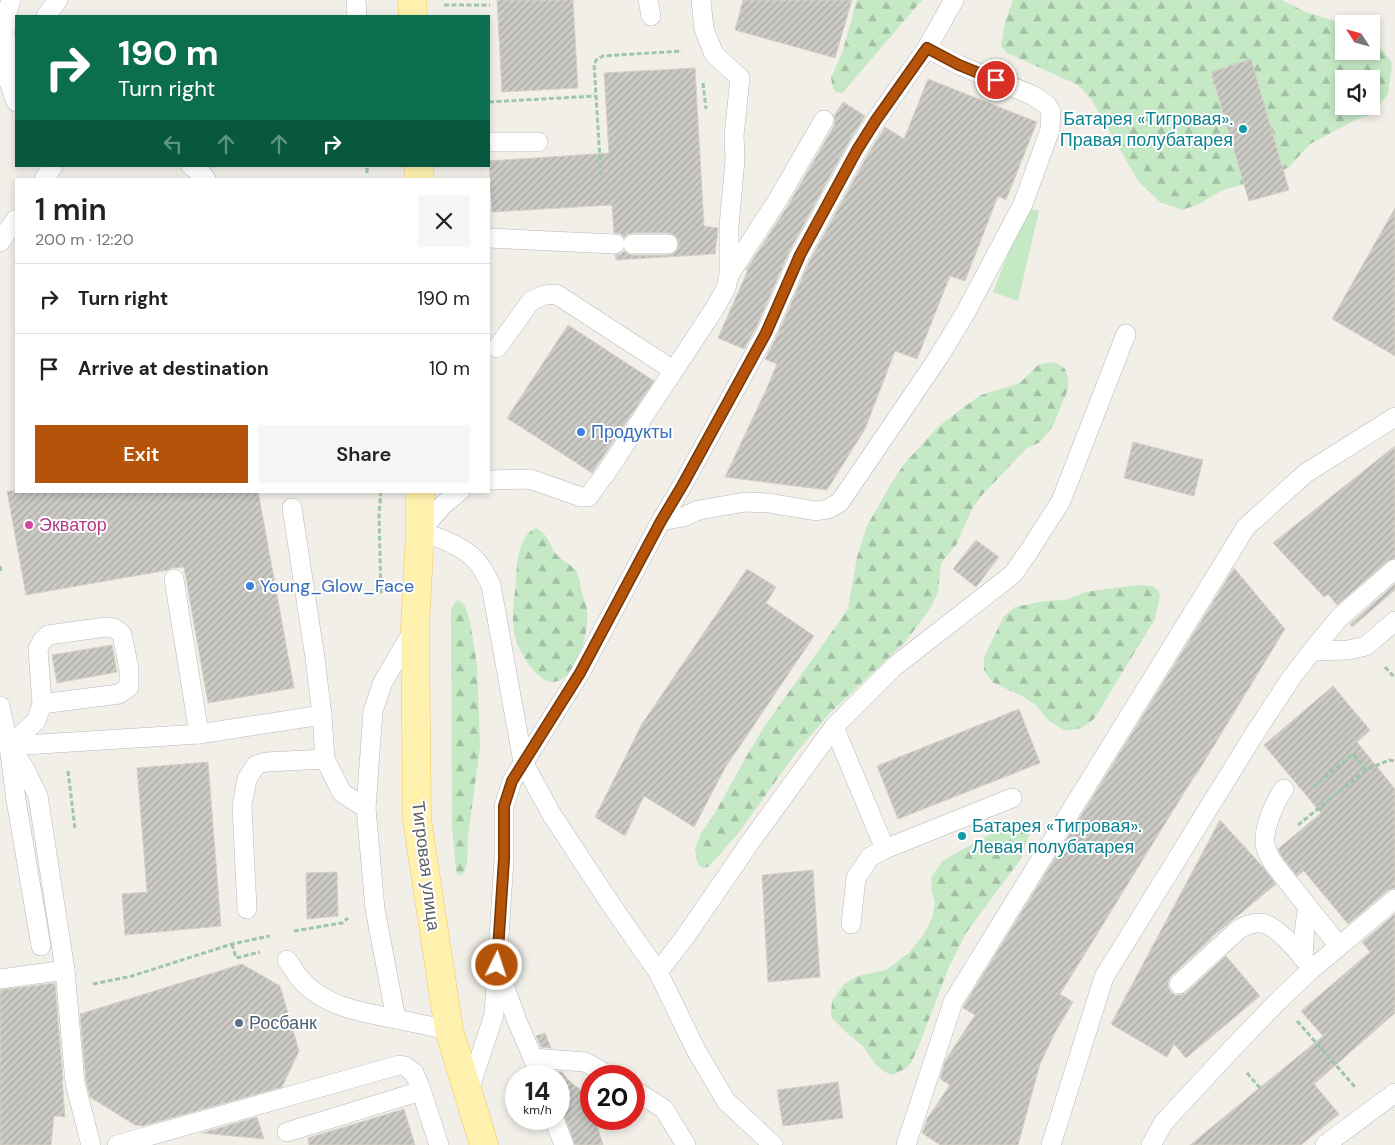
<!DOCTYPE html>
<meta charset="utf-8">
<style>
body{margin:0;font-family:"DM Sans",sans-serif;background:#f6f6f6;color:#222;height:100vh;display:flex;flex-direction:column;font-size:19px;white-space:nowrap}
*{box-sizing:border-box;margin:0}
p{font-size:16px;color:#767676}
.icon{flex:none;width:28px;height:28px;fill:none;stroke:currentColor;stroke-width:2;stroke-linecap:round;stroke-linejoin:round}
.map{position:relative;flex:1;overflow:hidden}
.drawer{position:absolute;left:15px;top:178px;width:475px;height:315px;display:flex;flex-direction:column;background:#fff;border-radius:0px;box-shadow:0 2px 8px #0003}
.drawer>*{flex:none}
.banner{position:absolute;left:15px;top:15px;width:475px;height:152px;border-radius:0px;box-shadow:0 2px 8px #0003;background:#0b6e4f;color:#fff;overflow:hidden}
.needle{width:32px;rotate:306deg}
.controls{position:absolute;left:1335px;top:15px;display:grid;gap:10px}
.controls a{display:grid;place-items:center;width:45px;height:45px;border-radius:0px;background:#fff;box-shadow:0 2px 8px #0003;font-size:25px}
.speed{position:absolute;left:505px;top:1065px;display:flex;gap:10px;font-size:25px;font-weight:700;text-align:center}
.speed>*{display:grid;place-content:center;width:65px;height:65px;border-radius:50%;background:#fff;box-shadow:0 2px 8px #0003;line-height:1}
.speed small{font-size:12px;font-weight:400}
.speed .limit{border:8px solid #d22;background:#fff;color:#111}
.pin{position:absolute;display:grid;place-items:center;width:42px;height:42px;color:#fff;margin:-21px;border:2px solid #fff;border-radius:50%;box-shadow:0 1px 5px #0007}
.me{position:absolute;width:55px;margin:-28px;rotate:4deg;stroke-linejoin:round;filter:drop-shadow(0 0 4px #0008)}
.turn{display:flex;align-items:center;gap:18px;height:105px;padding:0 20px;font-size:22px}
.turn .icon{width:65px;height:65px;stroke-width:2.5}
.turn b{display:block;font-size:35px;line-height:42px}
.lanes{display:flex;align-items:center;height:48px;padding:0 20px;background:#0003;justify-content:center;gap:25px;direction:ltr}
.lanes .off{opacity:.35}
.round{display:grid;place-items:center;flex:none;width:52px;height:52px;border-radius:0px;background:#f6f6f6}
.head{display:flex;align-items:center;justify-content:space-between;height:85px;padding:0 20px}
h1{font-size:30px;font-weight:600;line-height:38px}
.button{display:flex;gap:10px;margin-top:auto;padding:10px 20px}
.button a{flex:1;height:58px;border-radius:0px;background:#b45309;color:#fff;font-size:20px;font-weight:600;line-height:58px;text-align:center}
.button a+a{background:#f6f6f6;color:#222}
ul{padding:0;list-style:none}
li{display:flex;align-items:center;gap:15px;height:70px;padding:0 20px;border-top:1px solid #e0e0e0}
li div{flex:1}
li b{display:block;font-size:19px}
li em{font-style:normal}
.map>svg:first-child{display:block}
.forest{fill:url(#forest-firs);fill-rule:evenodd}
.green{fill:#c5e8c5}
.building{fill:url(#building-hatch);stroke:#d6d1c6}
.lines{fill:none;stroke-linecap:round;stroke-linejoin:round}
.lane-casing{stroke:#b5b8bc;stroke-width:20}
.primary-casing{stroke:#f2c960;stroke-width:29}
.path{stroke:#9cc7a9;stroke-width:3;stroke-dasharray:5 2.5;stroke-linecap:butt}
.lane{stroke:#fff;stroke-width:19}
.primary{stroke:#fff2af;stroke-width:28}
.route-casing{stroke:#753606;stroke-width:12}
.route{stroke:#b45309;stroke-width:9}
.culture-dot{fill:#0f9aa8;stroke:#fff;stroke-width:2}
.shop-dot{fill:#3f7fe0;stroke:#fff;stroke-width:2}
.hotel-dot{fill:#d1479c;stroke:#fff;stroke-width:2}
.service-dot{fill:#5c6f8a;stroke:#fff;stroke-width:2}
.labels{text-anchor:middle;stroke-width:4;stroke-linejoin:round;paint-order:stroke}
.culture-label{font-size:18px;fill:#0d838f;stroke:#fff;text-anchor:end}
.shop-label{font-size:18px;fill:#366cbe;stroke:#fff;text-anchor:start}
.hotel-label{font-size:18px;fill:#b23c85;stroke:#fff;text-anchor:start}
.street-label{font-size:18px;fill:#5f6368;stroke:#fff}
.service-label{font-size:18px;fill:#4e5e75;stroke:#fff;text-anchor:start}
</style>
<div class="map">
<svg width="1395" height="1145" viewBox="0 0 1395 1145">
<defs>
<pattern id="forest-firs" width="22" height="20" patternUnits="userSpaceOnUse" patternTransform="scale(1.25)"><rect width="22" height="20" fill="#c5e8c5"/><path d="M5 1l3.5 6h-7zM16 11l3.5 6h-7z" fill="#a3c0a4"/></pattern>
<pattern id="building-hatch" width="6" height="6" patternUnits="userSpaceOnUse" patternTransform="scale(1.25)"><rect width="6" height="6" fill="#cccac5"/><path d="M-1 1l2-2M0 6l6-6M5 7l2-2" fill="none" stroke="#a9a8a4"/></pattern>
</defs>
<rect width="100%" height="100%" fill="#f1efe8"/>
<g class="forest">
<polygon points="857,0 922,0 845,90 841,93 836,92 833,88 831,78 842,53"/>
<path d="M1013,0h268l25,12 39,12h-1v27h27v-13l5,3 16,22 -4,31 -18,21 -13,4 -47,25 -21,23 -21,11 -45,12 -24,14 -17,6 -22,-8 -22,-21 -47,-82 -13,-14 -71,-32 -6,-7 4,-24zM1344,79h27v27h-27z"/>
<polygon points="1050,362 1057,363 1065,369 1068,377 1068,389 1053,426 1040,442 1026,449 982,495 972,509 956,545 941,563 938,592 930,609 905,642 828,715 796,753 736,836 709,866 704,868 698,865 695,849 701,833 714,815 746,757 766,724 848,609 857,557 867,526 891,484 904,464 939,426 964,407 981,395 1020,383 1038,365"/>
<path d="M536,528c15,8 12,18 23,29 5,5 12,7 17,14 4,6 4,15 6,22 1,6 5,12 5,18 2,21 -8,62 -29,70 -20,8 -42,-34 -44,-49 -3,-17 1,-36 2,-53 1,-16 2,-43 20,-51z"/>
<polygon points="1138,585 1152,586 1158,590 1160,596 1155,619 1094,719 1082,728 1071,730 1063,730 1048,720 1036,705 1022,696 992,682 984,670 984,657 1004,616 1015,607 1045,601 1066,600 1085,592"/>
<polygon points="458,600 464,604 470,621 477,665 480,747 468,837 467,863 464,873 461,875 458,875 456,870 452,826 451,610 455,602"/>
<polygon points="1018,823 1027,826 1030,832 1020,860 966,933 948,969 918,1048 911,1063 906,1068 893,1075 885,1072 876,1065 863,1046 847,1033 831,1017 832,1001 844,984 858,976 886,970 909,953 923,935 932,919 935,903 932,892 931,878 942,861 992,833 1007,826"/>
</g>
<polygon class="green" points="1026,208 1039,211 1018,301 993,292"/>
<g class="building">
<polygon points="497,0 573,0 578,88 502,92"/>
<polygon points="743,0 852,0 835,58 735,30"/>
<polygon points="1251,59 1289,190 1249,201 1211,72"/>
<polygon points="695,68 704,226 718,228 715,254 616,260 615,255 621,254 624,251 628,254 633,255 668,255 674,253 677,250 679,244 677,238 674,235 668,233 633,233 628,234 624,238 621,234 614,233 612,205 492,212 489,161 609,153 604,73"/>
<polygon points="928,79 1037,122 1006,200 998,196 965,281 950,276 917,359 895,351 865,429 827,490 725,477 766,390 777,364 765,359 776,338 810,260 867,156 885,127 904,139"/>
<polygon points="843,102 865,116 847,145 790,250 756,328 744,349 718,338 748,270 746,270 787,207 834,126 835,121 834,116"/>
<polygon points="1395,208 1395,356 1332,319"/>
<polygon points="568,325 654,381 592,473 507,418"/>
<polygon points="1133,442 1203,460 1194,496 1124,478"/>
<polygon points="1395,446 1395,558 1388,561 1337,605 1328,594 1324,597 1273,543"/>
<polygon points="7,491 258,491 294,688 208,703 184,567 172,568 168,570 26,595"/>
<polygon points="976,540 999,557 976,587 953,569"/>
<polygon points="1234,568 1285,629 1196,775 1195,775 1060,994 1073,1002 1056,1031 1040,1064 1018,1145 940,1145 922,1133 927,1119 950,1085 940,1079 945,1061 975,1015 963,1008 963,1007"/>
<polygon points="747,569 776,587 766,603 814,636 725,768 694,827 644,796 625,836 595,817 642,724"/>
<polygon points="1395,584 1395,590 1352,627 1350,624"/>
<polygon points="112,645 117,672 57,683 52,655"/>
<polygon points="1333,686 1370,730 1357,742 1395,789 1395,888 1388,890 1348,924 1304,871 1297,876 1282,857 1278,849 1321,813 1264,745"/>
<polygon points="1019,709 1040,763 898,819 877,766"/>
<polygon points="208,762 221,926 125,935 122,894 147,892 137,768"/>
<polygon points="1220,820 1263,867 1276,884 1211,938 1212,938 1171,976 1168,981 1168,987 1171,992 1175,995 1181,995 1186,993 1226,956 1260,996 1186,1058 1174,1044 1167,1057 1111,1024"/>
<polygon points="813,870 820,977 768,982 762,875"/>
<polygon points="337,872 338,916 307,919 306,873"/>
<polygon points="1395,914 1395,1013 1314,1084 1339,1114 1301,1145 1190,1145 1323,1036 1301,1011 1370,952 1362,942"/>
<polygon points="242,964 280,986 299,1051 282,1087 143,1126 135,1125 90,1097 86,1081 80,1014"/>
<polygon points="55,983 63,1080 62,1079 65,1117 54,1116 51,1145 0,1145 0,990"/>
<polygon points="545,1033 551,1048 541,1047 536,1036"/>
<polygon points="550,1071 562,1072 568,1080 588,1096 591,1106 591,1119 595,1119 603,1145 575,1145 564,1115 559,1109 559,1076 551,1076"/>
<polygon points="838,1082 843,1118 783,1126 777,1090"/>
<polygon points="404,1109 415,1145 309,1145 308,1138"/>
<polygon points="257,1117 264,1139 202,1133"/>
</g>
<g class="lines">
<defs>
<g id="lane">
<polyline points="11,0 7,13 5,32 8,79 16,102"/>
<polyline points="356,0 357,16"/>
<polyline points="648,0 651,16"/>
<polyline points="46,16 58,0"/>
<polyline points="489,142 538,142"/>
<polyline points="191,166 201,173 206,179"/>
<polyline points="44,179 53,166"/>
<polyline points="489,238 615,244"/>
<polyline points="0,242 16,219"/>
<polyline points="633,244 668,244"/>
<polyline points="729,275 777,201 824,120"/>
<polyline points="497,348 531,301 544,295 556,294 673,370"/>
<polyline points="489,480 530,479 581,497 588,497 606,473 715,308 726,288 729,275 729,226 735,160 734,136 740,78 714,54 704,29 701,0"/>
<path d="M460,491l-16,13 -24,27c22,8 48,16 61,36 4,6 7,12 10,18l32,177 29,53 60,91 46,66"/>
<polyline points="292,508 315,658 322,715"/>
<polyline points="661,521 683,517 699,510 745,502 769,503 816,511 828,509 840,502 938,358 967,310 1023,204 1050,130 1051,112 1047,105 1032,95 959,65 927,48"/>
<polyline points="174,579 199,734"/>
<polyline points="414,629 383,682 373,711 366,808 375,909 396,1019 449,1030"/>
<polyline points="1312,651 1348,650 1366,646 1395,621"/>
<polyline points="0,706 9,746 16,800 41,946"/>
<polyline points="834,727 885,849"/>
<polyline points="9,746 199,734 322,715 325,759 342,793 366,808"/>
<polyline points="9,746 25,769 38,796 65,970 75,1083 91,1145"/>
<polyline points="9,746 36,721 42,704 119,694 129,687 129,669 122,634 114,628 106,627 48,635 42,641 38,649 42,704"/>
<path d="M1284,789c-9,12 -21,40 -19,55 1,7 5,13 8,19l66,83"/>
<polyline points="247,909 242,806 247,779 256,765 266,762 325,759"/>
<polyline points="851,924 856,878 870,857 885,849 1012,798"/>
<polyline points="1303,958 1305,924 1308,908"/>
<path d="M287,960c4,5 7,11 11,16 23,30 62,36 98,43"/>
<polyline points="499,971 517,1021 533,1058 585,1062 610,1076"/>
<polyline points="0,979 65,970"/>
<path d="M1179,984l59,-54c6,-4 14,-7 22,-7 16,0 42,33 52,46"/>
<polyline points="533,1058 540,1076"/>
<polyline points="634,1090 664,1109 686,1145"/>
<polyline points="468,1093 494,1015 504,859 504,806 512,781 580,673 661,521 682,486 766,333 800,255 857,150 876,120 927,48 954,0"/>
<polyline points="554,1119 564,1145"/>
<polyline points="287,1132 421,1091"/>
<polyline points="117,1145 399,1065 405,1066 414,1073 419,1084 439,1145"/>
<polyline points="773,1145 726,1101 696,1050 658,972 685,937 751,841 834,727 895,666 1013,574 1029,551 1061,501 1126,334"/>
<polyline points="906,1145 953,1002 1246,527 1306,473 1395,417"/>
<polyline points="1051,1145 1104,977 1255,733 1292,677 1312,651 1339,618 1395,569"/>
<polyline points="1151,1145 1164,1122 1230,1051 1278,1001 1312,969 1395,899"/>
<polyline points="1325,1145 1395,1093"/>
</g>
<g id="primary">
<polyline points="412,0 413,16"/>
<polyline points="419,166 419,179"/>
<polyline points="420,491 420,531 415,628 417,820 449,1030 484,1145"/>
</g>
</defs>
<use href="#lane" class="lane-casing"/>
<use href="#primary" class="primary-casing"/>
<g class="path">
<polyline points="444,5 490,5"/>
<polyline points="703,83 706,109"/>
<polyline points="489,102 595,96"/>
<polyline points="367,173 367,166"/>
<polyline points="601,175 594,64 597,59 603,56 682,51"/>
<polyline points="381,491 379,514 381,596"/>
<polyline points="0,566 1,572"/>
<polyline points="1385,667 1395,678"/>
<polyline points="68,771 75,829"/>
<polyline points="1313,787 1353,754 1366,770"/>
<polyline points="1298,825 1366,770 1389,760 1395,761"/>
<polyline points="294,931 342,923 348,918"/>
<polyline points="232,944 236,958 260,952"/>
<polyline points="93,984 132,976 232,944 270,936"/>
<polyline points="1297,1021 1356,1088"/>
<polyline points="1247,1073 1260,1088"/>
</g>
<use href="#lane" class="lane"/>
<use href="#primary" class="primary"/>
</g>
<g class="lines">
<defs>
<polyline id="route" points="497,965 504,859 504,806 512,781 580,673 661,521 682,486 766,333 800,255 857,150 876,120 927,48 959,65 996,80"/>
</defs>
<use href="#route" class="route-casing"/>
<use href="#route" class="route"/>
</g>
<g class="culture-dot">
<circle cx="1243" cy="129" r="5"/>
<circle cx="962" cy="836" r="5"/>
</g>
<g class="shop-dot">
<circle cx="581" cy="432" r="5"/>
<circle cx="250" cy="586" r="5"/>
</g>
<circle class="hotel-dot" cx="29" cy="525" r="5"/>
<circle class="service-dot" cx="239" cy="1023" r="5"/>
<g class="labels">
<g class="culture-label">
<text x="1233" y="125">Батарея «Тигровая».<tspan x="1233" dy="21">Правая полубатарея</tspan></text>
<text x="972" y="832" text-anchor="start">Батарея «Тигровая».<tspan x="972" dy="21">Левая полубатарея</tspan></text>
</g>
<g class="shop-label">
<text x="591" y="438">Продукты</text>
<text x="260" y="592">Young_Glow_Face</text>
</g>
<g class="hotel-label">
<text x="39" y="531">Экватор</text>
</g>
<g class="street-label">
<text transform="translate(426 866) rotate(83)" y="6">Тигровая улица</text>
</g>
<g class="service-label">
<text x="249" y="1029">Росбанк</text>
</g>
</g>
</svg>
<div class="controls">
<a><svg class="needle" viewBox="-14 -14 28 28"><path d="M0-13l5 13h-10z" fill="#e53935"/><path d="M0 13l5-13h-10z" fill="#767676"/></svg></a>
<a><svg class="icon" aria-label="sound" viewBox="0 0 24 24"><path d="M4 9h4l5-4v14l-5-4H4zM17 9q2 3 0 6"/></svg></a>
</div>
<div class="speed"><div>14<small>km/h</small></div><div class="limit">20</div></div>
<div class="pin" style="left:996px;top:80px;background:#d93025"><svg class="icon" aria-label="arrive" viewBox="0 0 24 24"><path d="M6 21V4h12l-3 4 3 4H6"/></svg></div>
<svg class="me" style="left:497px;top:965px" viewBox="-20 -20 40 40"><circle r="17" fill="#b45309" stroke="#fff" stroke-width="3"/><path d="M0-11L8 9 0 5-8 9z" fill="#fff"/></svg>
<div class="banner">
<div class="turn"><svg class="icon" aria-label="right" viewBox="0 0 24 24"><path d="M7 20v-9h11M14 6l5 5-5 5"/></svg><div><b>190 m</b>Turn right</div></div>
<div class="lanes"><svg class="icon off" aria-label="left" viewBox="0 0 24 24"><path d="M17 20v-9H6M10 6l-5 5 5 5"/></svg><svg class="icon off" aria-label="ahead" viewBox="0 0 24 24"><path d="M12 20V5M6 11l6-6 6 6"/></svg><svg class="icon off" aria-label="ahead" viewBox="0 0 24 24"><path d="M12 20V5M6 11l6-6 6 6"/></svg><svg class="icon" aria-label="right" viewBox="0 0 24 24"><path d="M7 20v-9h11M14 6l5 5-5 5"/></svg></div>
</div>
<section class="drawer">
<div class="head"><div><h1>1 min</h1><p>200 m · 12:20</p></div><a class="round"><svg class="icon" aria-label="close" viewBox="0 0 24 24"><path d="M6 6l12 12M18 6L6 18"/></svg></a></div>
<ul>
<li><svg class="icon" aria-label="right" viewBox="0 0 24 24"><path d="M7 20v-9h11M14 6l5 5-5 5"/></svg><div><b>Turn right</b></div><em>190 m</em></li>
<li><svg class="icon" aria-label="arrive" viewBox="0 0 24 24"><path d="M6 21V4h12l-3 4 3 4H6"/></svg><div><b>Arrive at destination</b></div><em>10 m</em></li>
</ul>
<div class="button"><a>Exit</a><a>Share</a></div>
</section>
</div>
